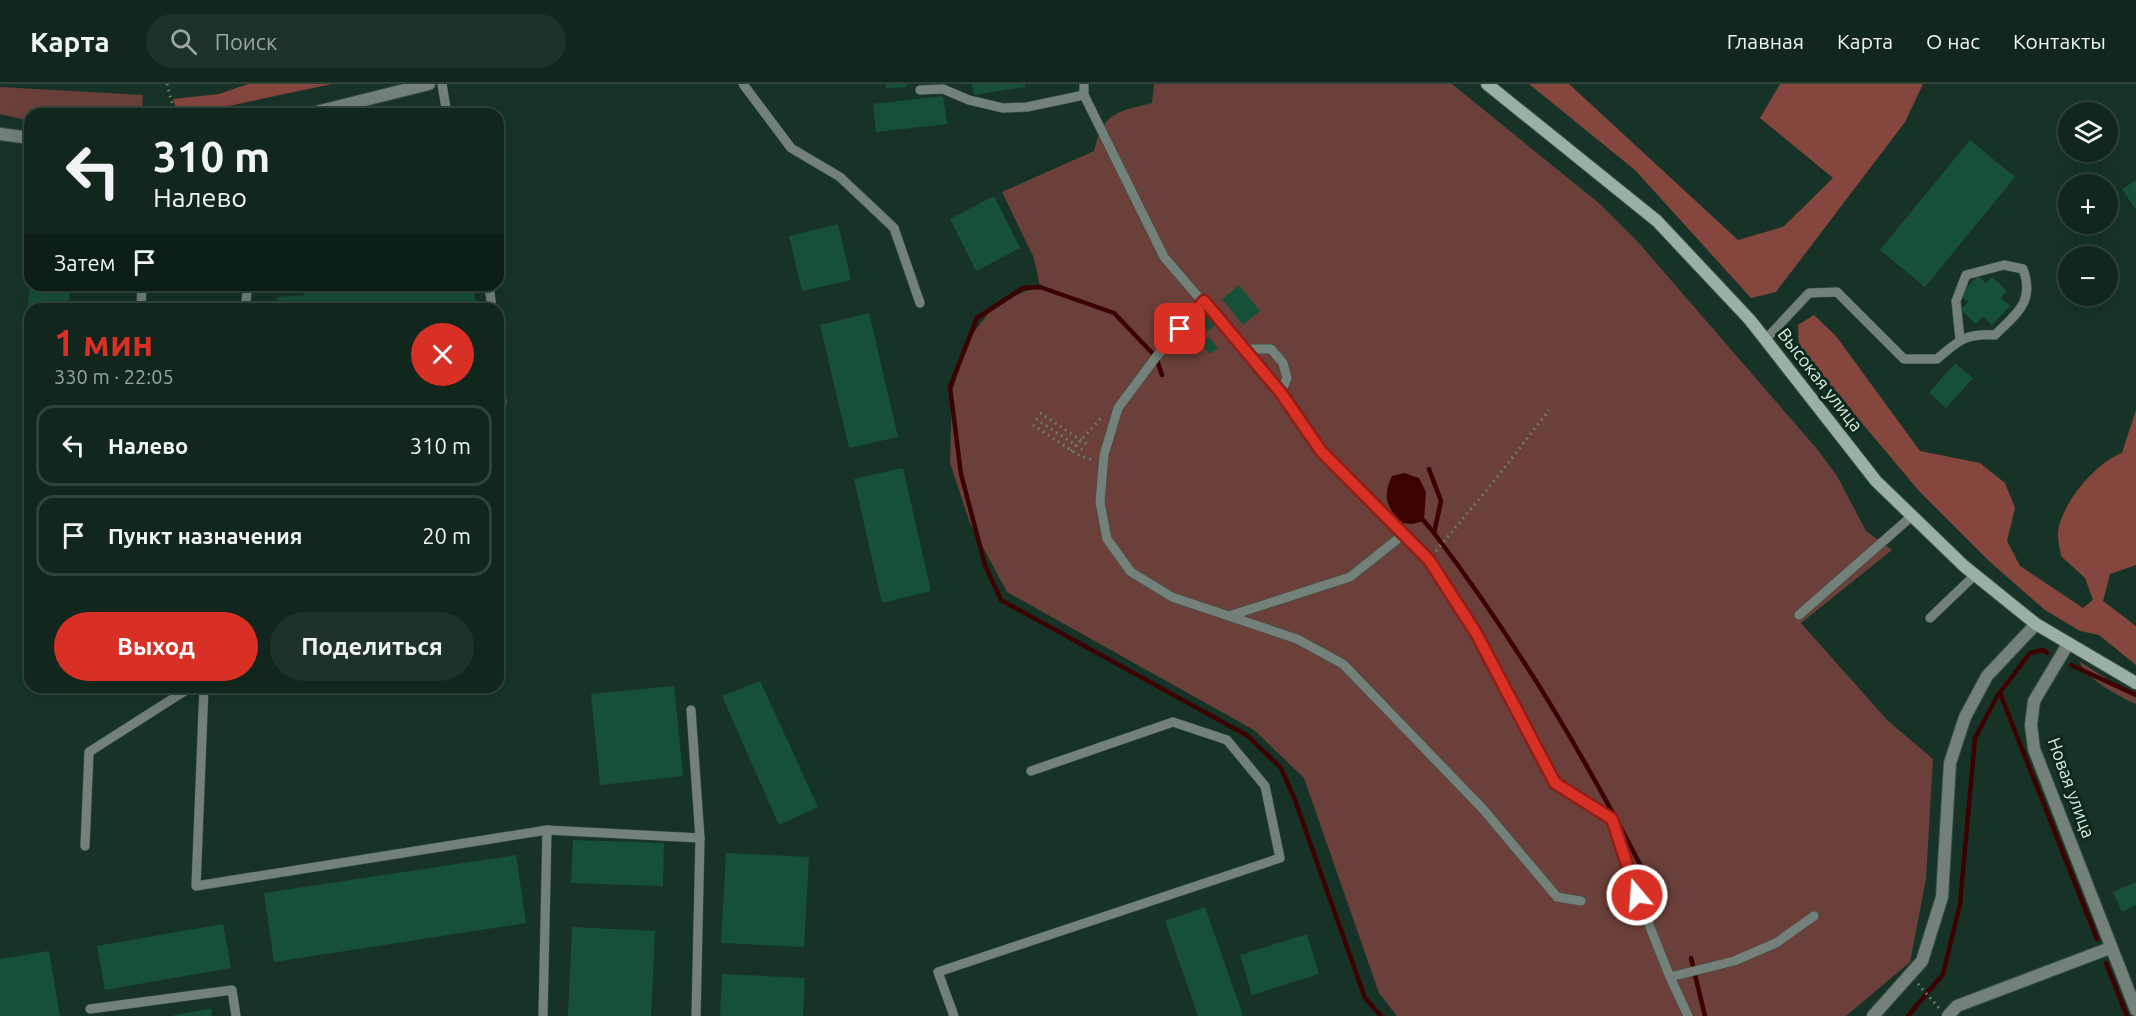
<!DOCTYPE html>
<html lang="ru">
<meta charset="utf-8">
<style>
body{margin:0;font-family:Ubuntu,sans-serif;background:#1e322a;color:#f1f3f6;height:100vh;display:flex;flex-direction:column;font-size:22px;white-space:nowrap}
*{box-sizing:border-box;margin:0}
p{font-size:20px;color:#9ca5a4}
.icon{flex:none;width:33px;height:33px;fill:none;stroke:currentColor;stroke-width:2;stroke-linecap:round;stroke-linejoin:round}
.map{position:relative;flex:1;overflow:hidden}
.panel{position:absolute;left:24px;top:219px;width:480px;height:390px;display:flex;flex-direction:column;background:#11261d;border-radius:18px;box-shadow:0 6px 24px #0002,0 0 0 2px #30433b}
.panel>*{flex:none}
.top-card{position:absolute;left:24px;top:24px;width:480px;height:183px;border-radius:18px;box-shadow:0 6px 24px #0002,0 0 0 2px #30433b;background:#11261d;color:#f1f3f6;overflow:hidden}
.controls{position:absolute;left:2058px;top:18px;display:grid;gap:12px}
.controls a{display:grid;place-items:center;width:60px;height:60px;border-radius:50%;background:#11261d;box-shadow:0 6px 24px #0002,0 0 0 2px #30433b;font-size:30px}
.pin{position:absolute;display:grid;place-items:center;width:51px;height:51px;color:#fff;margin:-26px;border-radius:12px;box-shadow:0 3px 9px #0006}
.me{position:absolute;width:66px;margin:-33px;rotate:342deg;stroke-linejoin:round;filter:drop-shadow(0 0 4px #0008)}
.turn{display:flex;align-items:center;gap:21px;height:126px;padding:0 30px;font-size:27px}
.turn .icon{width:78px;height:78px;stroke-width:2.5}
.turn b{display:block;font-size:42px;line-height:51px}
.then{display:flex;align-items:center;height:57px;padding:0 30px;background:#0003;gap:12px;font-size:22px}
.round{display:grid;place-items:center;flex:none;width:63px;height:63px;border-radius:32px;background:#1e322a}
.overview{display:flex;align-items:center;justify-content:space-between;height:102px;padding:0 30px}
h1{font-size:36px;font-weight:700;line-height:45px;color:#d93025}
.cta{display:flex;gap:12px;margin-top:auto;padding:12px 30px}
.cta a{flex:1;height:69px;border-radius:36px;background:#d93025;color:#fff;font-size:24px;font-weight:700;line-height:69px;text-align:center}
.cta a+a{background:#1e322a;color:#f1f3f6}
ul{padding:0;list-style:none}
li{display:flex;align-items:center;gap:18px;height:81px;margin:0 12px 9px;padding:0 18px;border:3px solid #30433b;border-radius:18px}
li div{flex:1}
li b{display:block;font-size:22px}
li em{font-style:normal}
header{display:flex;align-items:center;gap:36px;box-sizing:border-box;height:84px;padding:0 30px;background:#11261d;border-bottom:2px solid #30433b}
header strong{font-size:28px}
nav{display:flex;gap:33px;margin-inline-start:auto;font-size:21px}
.search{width:420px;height:54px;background:#1e322a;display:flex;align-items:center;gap:15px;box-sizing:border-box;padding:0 21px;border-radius:33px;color:#9ca5a4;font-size:22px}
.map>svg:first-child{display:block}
.green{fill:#6b403a}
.forest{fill:#85463e}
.water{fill:#3c0202}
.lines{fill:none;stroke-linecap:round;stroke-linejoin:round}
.stream{stroke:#3c0202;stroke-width:4.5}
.building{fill:#175039}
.lane-casing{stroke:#365145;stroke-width:10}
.street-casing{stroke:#365145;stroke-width:14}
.secondary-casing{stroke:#365145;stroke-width:14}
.path{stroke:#6c8378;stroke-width:3;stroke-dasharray:1.5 4.5;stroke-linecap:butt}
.lane{stroke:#73817a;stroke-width:9}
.street{stroke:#73817a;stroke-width:12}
.secondary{stroke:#9bb0a5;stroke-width:12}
.route-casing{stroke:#8d1f18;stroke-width:15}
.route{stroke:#d93025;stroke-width:10}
.labels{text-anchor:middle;stroke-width:6;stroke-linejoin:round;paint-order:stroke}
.street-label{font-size:18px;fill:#dbece3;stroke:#0d291d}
</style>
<header>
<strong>Карта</strong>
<div class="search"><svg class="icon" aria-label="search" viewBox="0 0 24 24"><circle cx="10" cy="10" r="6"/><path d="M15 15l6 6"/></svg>Поиск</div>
<nav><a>Главная</a><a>Карта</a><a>О нас</a><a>Контакты</a></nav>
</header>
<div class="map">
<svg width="2136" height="932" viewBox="0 0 2136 932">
<rect width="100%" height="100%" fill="#173327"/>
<g class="green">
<path d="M1154,0h298l148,120 38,38 179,207 20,27 29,55 26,19 -91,73 86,97 46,39 -7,120 -16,83 -64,54h-449l-18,-23 -75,-215 -50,-48 -247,-138 -37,-69 -20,-60 2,-71 16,-52 28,-37 44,-17 -6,-28 -32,-66 92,-41c9,-39 23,-39 58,-48z"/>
<polygon points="0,3 143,11 142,30 30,30 30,37 0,30"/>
<path d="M2079,577l34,22 23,10v11c-18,-8 -49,-24 -57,-43z"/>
</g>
<g class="forest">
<polygon points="248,0 332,0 191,30 178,30 173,15 219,10"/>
<polygon points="1529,0 1569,0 1738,156 1783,143 1833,94 1760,34 1780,0 1923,0 1905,38 1776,208 1751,214 1635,86"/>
<path d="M1814,231l22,21 84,115 60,12 25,20 10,25 -8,33 13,25 63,42 10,-8 -8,-22 -24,-22c-1,-8 -4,-17 -3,-24 3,-28 38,-70 64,-79l14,-43v155l-26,9 -7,27 33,25v39l-37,-30 -19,-4 -35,-21 -56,-49 -70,-70 -120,-143 -1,-23z"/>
</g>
<path class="water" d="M1404,389l15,5 7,14 -2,29 -12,3 -12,-1c-13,-18 -18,-26 -8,-47z"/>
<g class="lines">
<g class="stream">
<polyline points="1162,291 1156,273 1114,229 1040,203 1023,204 977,234 950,303 961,390 985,481 1001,516 1248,652 1281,684 1295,716 1365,914 1381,932"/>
<path d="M1429,385l12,32 -7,32c85,112 158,235 221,361"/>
<polyline points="1424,437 1434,449"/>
<polyline points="2071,581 2136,611"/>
<polyline points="2000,609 2097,855"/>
<polyline points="1691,874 1705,932"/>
<polyline points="2106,879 2127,932"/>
<polyline points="1908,932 1943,890 1960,820 1975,654 1998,611 2030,569 2043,566 2047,569"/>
</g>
</g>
<g class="building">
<polygon points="886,0 907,0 907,3 886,4"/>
<polygon points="972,0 1025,0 1025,3 974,11"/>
<polygon points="943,12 947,40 876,48 873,20"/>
<polygon points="1970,56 2015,93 1925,203 1880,166"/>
<polygon points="2136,96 2136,126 2122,105"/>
<polygon points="994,112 1020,164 976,187 950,135"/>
<polygon points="838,140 851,196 802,207 789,152"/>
<polygon points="1978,192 1986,199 1992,193 2007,207 2001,214 2010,222 1992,241 1983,232 1976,240 1961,226 1968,218 1960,211"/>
<polygon points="30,201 71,201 68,225 30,225 30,270 23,269"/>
<polygon points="303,201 474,201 476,225 270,225 278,223 277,213 304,211"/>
<polygon points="1239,201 1260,227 1243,241 1222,215"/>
<polygon points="869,229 898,353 849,364 820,241"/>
<polygon points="1206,229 1216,241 1208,247 1199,235"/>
<polygon points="1209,253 1218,264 1210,270 1201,259"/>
<polygon points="1955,279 1973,294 1946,324 1929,309"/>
<polygon points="903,384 931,507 882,519 854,395"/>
<polygon points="760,597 818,723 779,741 722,612"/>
<polygon points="674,602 683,692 600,701 591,610"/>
<polygon points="573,756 664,759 663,802 571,799"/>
<polygon points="726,769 809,773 804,863 721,859"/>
<polygon points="516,771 526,839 274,878 264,809"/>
<polygon points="2136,798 2136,821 2122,828 2113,808"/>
<polygon points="1205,823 1243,932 1198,932 1165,837"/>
<polygon points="223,840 231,884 105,906 97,862"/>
<polygon points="572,843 655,847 651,932 568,932"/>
<polygon points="1307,850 1319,890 1252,911 1240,871"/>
<polygon points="49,867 60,932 0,932 0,875"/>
<polygon points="722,890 805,894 803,932 720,932"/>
<polygon points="211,925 212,932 174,932 174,931"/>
</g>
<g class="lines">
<defs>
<g id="lane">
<polyline points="442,0 447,30"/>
<polyline points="743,0 791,64 840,93 894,144 920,219"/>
<polyline points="1084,0 1084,11 1164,173 1281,309 1321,367 1429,476 1476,549 1555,699 1612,735 1637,811 1670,893 1688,932"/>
<polyline points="920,6 943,5 969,16 1003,24 1027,23 1084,11"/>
<polyline points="489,201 492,225"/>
<polyline points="1204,217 1156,273 1118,324 1104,371 1100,418 1107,455 1131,488 1172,513 1297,555 1343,580 1483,725 1557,813 1581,817"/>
<polyline points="141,225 142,201"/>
<polyline points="245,225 248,201"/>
<path d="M1766,255l43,-46 28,-1 67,67h33c22,-19 29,-26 58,-24 22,-22 40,-33 28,-66l-19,-4 -38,10 -10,26 4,38"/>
<polyline points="1244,265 1271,265 1283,279 1287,294 1281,309"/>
<polyline points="498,282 502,319"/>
<polyline points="1232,531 1350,493 1404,450"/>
<polyline points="1799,531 1912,432"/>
<polyline points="1930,534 1975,491"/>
<polyline points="204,603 196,802 547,746 700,754"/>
<polyline points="691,626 700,754 696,932"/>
<polyline points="85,762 89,668 191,603"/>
<polyline points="1670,893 1734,877 1776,859 1814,832"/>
<polyline points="90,925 232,906 236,932"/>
<polyline points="543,932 547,746"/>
<polyline points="954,932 938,888 1280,774 1265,702 1227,656 1173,638 1031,687"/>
</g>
<g id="street">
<polyline points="308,30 429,0"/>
<polyline points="0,50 30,54"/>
<polyline points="2068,560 2034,617 2031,641 2034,665 2136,926"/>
<polyline points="1873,932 1922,877 1942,813 1950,679 1965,633 1987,592 2036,540"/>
<polyline points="1948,932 1957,922 2110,864"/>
</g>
<polyline id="secondary" points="1487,0 1657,137 1750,236 1876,397 1964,482 2036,540 2136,599"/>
</defs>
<use href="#lane" class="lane-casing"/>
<use href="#street" class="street-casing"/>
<use href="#secondary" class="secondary-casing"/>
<g class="path">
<polyline points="167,0 175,30"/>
<polyline points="1040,329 1087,360"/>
<polyline points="1036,335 1083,366"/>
<polyline points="1033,341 1080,372 1093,376"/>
<polyline points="1071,367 1101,334"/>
<polyline points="1436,467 1495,396 1549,326"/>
<polyline points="1918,900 1939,924"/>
</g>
<use href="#lane" class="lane"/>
<use href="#street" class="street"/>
<use href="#secondary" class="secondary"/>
</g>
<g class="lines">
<defs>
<polyline id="route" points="1180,245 1204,217 1281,309 1321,367 1429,476 1476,549 1555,699 1612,735 1637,811"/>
</defs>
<use href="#route" class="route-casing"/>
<use href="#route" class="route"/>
</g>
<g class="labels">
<g class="street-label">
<text transform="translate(1820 296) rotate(52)" y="6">Высокая улица</text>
<text transform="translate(2071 704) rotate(70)" y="6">Новая улица</text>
</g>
</g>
</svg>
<div class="controls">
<a><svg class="icon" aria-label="layers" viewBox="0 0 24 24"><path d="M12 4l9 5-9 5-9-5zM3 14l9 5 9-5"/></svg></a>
<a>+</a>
<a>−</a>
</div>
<div class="pin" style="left:1180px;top:245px;background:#d93025"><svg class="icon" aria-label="arrive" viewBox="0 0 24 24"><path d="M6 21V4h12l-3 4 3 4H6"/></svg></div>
<svg class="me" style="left:1637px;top:811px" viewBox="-20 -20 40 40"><circle r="17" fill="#d93025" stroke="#fff" stroke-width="3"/><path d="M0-11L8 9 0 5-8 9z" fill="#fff"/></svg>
<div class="top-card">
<div class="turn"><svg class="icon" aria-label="left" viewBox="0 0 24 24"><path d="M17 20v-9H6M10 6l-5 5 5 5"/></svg><div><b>310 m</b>Налево</div></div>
<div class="then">Затем<svg class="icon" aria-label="arrive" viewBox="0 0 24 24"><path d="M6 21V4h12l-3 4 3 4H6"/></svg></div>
</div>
<section class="panel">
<div class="overview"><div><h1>1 мин</h1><p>330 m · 22:05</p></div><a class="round" style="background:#d93025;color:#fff"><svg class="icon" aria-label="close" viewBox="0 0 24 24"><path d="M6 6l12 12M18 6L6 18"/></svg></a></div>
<ul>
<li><svg class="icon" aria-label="left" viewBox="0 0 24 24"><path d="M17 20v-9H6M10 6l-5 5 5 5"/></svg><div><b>Налево</b></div><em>310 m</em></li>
<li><svg class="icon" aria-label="arrive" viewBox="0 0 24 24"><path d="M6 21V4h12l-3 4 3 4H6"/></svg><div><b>Пункт назначения</b></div><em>20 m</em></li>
</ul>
<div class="cta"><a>Выход</a><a>Поделиться</a></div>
</section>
</div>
